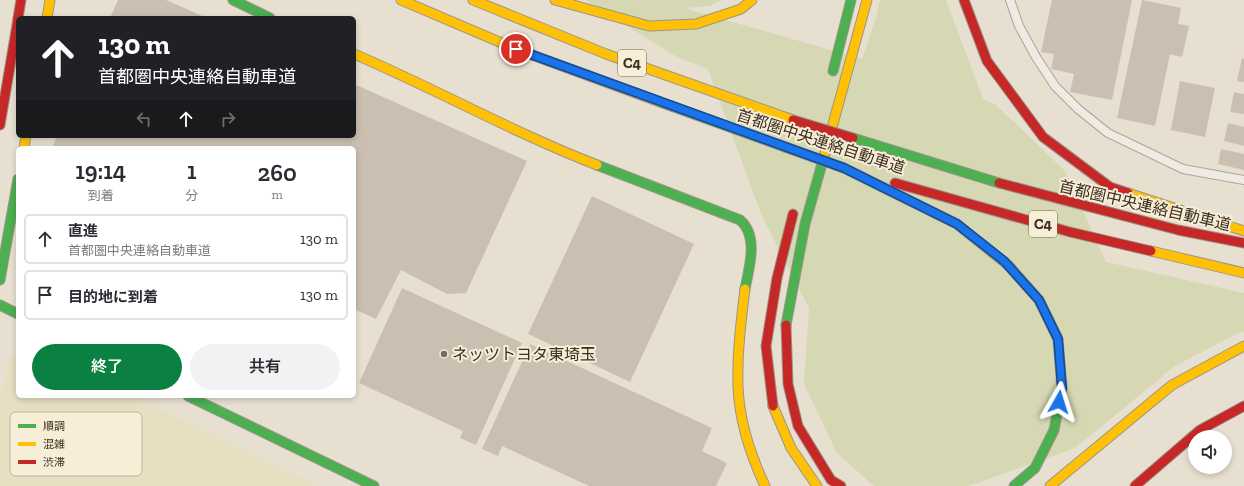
<!DOCTYPE html>
<html lang="ja">
<meta charset="utf-8">
<style>
body{margin:0;font-family:"Zilla Slab","Noto Sans JP",serif;background:#f2f2f3;color:#2b2b33;height:100vh;display:flex;flex-direction:column;font-size:15px;white-space:nowrap}
*{box-sizing:border-box;margin:0}
p{font-size:13px;color:#7c7c81}
.icon{flex:none;width:22px;height:22px;fill:none;stroke:currentColor;stroke-width:2;stroke-linecap:round;stroke-linejoin:round}
.map{position:relative;flex:1;overflow:hidden}
.side{position:absolute;left:16px;top:146px;width:340px;height:252px;display:flex;flex-direction:column;background:#fff;border-radius:6px;box-shadow:0 2px 6px #0003}
.side>*{flex:none}
.guide{position:absolute;left:16px;top:16px;width:340px;height:122px;border-radius:6px;box-shadow:0 2px 6px #0003;background:#202124;color:#fff;overflow:hidden}
.fabs{position:absolute;left:1188px;top:430px;display:grid;gap:8px}
.fabs a{display:grid;place-items:center;width:44px;height:44px;border-radius:50%;background:#fff;box-shadow:0 2px 6px #0003;font-size:20px}
.pin{position:absolute;display:grid;place-items:center;width:34px;height:34px;color:#fff;margin:-17px;border:2px solid #fff;border-radius:50%;box-shadow:0 1px 4px #0007}
.me{position:absolute;width:44px;margin:-22px;rotate:6deg;stroke-linejoin:round;filter:drop-shadow(0 0 3px #0008)}
.turn{display:flex;align-items:center;gap:14px;height:84px;padding:0 16px;font-size:18px}
.turn .icon{width:52px;height:52px;stroke-width:2.5}
.turn b{display:block;font-size:28px;line-height:34px}
.lanes{display:flex;align-items:center;height:38px;padding:0 16px;background:#0003;justify-content:center;gap:20px;direction:ltr}
.lanes .off{opacity:.35}
.eta{display:flex;justify-content:space-evenly;align-items:center;height:68px;text-align:center}
.eta b{font-size:24px;font-weight:600;line-height:28px}
.button{display:flex;gap:8px;margin-top:auto;padding:8px 16px}
.button a{flex:1;height:46px;border-radius:24px;background:#0b8043;color:#fff;font-size:16px;font-weight:600;line-height:46px;text-align:center}
.button a+a{background:#f2f2f3;color:#2b2b33}
ul{padding:0;list-style:none}
li{display:flex;align-items:center;gap:12px;height:50px;margin:0 8px 6px;padding:0 8px;border:2px solid #e1e1e2;border-radius:6px}
li div{flex:1}
li b{display:block;font-size:15px}
li em{font-style:normal}
.map>svg:first-child{display:block}
.farmland{fill:#e6dfc2}
.green{fill:#d6d7b3}
.building{fill:#cbbfb2}
.lines{fill:none;stroke-linecap:round;stroke-linejoin:round}
.lane-casing{stroke:#ada599;stroke-width:10}
.fast-casing{stroke:#9c958a;stroke-width:11}
.slow-casing{stroke:#9c958a;stroke-width:11}
.jam-casing{stroke:#9c958a;stroke-width:11}
.lane{stroke:#efebe3;stroke-width:8}
.fast{stroke:#4caf50;stroke-width:9}
.slow{stroke:#ffc107;stroke-width:9}
.jam{stroke:#c62828;stroke-width:9}
.fast-bridge-casing{stroke:#928b80;stroke-width:11;stroke-linecap:butt}
.jam-bridge-casing{stroke:#928b80;stroke-width:11;stroke-linecap:butt}
.fast-bridge{stroke:#4caf50;stroke-width:9}
.jam-bridge{stroke:#c62828;stroke-width:9}
.route-casing{stroke:#114b97;stroke-width:10}
.route{stroke:#1a73e8;stroke-width:7}
.poi-dot{fill:#786c5e;stroke:#f7eed8;stroke-width:1.5}
.labels{text-anchor:middle;stroke-width:4;stroke-linejoin:round;paint-order:stroke}
.shield{fill:#f7eed8;stroke:#756857;stroke-width:1}
.shield-label{font-size:15px;font-weight:bold;fill:#3d2e20}
.street-label{font-size:16px;fill:#3d2e20;stroke:#f7eed8}
.poi-label{font-size:16px;fill:#3d2e20;stroke:#f7eed8;text-anchor:start}
.key{fill:#f7eed8;stroke:#bfb4a1;stroke-width:1}
.key-label{font-size:11px;fill:#3d2e20}
</style>
<div class="map">
<svg width="1244" height="486" viewBox="0 0 1244 486">
<rect width="100%" height="100%" fill="#e7e0d1"/>
<polygon class="farmland" points="18,355 18,396 132,396 313,483 311,486 0,486 0,401 9,358"/>
<polygon class="green" points="586,0 721,0 710,6 684,8 862,59 875,21 880,0 946,0 983,99 995,104 1065,171 1106,262 1244,293 1244,332 1236,334 1175,366 1075,448 969,486 874,486 837,453 804,384 809,308 761,214 708,69 675,56"/>
<g class="building">
<polygon points="118,0 166,0 207,18 110,18"/>
<polygon points="1052,0 1132,0 1112,100 1070,92 1074,74 1051,69 1054,54 1041,52"/>
<polygon points="1142,0 1181,8 1178,24 1189,26 1182,57 1170,54 1155,126 1117,118"/>
<polygon points="1242,58 1244,59 1244,82 1237,81"/>
<polygon points="1180,81 1215,88 1205,137 1171,130"/>
<polygon points="354,84 527,161 466,293 447,294 401,270 376,319 354,309 354,148 52,148 57,136 354,136"/>
<polygon points="1234,92 1244,94 1244,114 1230,112"/>
<polygon points="1228,123 1244,127 1244,146 1224,141"/>
<polygon points="1221,149 1244,154 1244,170 1218,164"/>
<polygon points="592,196 694,244 630,382 528,334"/>
<polygon points="402,288 522,343 476,445 460,438 463,431 359,383"/>
<polygon points="530,344 712,428 702,451 727,463 716,486 589,486 502,446 498,456 482,449"/>
</g>
<g class="lines">
<defs>
<polyline id="lane" points="1010,0 1019,26 1036,57 1055,86 1078,109 1108,133 1183,169 1244,180"/>
<g id="fast">
<polyline points="233,0 270,18"/>
<polyline points="833,71 851,0"/>
<polyline points="660,102 785,147"/>
<polyline points="853,138 999,183"/>
<path d="M597,165l143,55c19,16 9,48 5,69"/>
<polyline points="1008,265 1039,300 1058,339 1062,388 1054,430 1035,468 1014,486"/>
<polyline points="0,280 18,179"/>
<polyline points="0,305 18,314"/>
<polyline points="786,325 805,224 825,153"/>
<polyline points="188,396 374,486"/>
</g>
<g id="slow">
<polyline points="401,0 516,49 660,102"/>
<polyline points="473,0 606,54 793,120"/>
<polyline points="555,0 649,26 696,24 741,9 752,0"/>
<polyline points="47,18 50,0"/>
<path d="M354,54c82,35 160,79 243,111"/>
<polyline points="24,148 26,136"/>
<polyline points="825,153 867,0"/>
<polyline points="844,168 957,224 1008,265"/>
<polyline points="1128,193 1244,231"/>
<polyline points="1151,251 1244,273"/>
<path d="M745,289c-4,32 -8,65 -7,97 1,34 13,70 27,100"/>
<polyline points="773,406 791,448 817,486"/>
<polyline points="1050,486 1172,385 1244,346"/>
</g>
<g id="jam">
<polyline points="964,0 987,61 1043,137 1110,187 1128,193"/>
<polyline points="18,18 21,0"/>
<polyline points="0,125 18,19"/>
<polyline points="895,183 1070,232 1151,251"/>
<polyline points="999,183 1178,230 1244,243"/>
<polyline points="786,325 788,384 798,426 831,480 841,486"/>
<polyline points="773,406 766,346 777,278 793,214"/>
<polyline points="1135,486 1200,430 1244,406"/>
</g>
</defs>
<use href="#lane" class="lane-casing"/>
<use href="#fast" class="fast-casing"/>
<use href="#slow" class="slow-casing"/>
<use href="#jam" class="jam-casing"/>
<use href="#lane" class="lane"/>
<use href="#fast" class="fast"/>
<use href="#slow" class="slow"/>
<use href="#jam" class="jam"/>
<defs>
<polyline id="fast-bridge" points="785,147 844,168"/>
<polyline id="jam-bridge" points="793,120 853,138"/>
</defs>
<use href="#fast-bridge" class="fast-bridge-casing"/>
<use href="#jam-bridge" class="jam-bridge-casing"/>
<use href="#fast-bridge" class="fast-bridge"/>
<use href="#jam-bridge" class="jam-bridge"/>
</g>
<g class="lines">
<defs>
<polyline id="route" points="516,49 844,168 957,224 1004,261 1039,300 1058,339 1062,388 1059,402"/>
</defs>
<use href="#route" class="route-casing"/>
<use href="#route" class="route"/>
</g>
<circle class="poi-dot" cx="444" cy="354" r="4"/>
<g class="labels">
<g class="shield">
<rect x="618" y="50" width="28" height="26" rx="3"/>
<rect x="1029" y="211" width="28" height="26" rx="3"/>
</g>
<g class="shield-label">
<text x="632" y="68">C4</text>
<text x="1043" y="229">C4</text>
</g>
<g class="street-label">
<text transform="translate(821 141) rotate(18)" y="6">首都圏中央連絡自動車道</text>
<text transform="translate(1145 205) rotate(13)" y="6">首都圏中央連絡自動車道</text>
</g>
<g class="poi-label">
<text x="452" y="360">ネッツトヨタ東埼玉</text>
</g>
</g>
<rect x="10" y="412" width="132" height="64" rx="6" class="key"/>
<rect x="18" y="424" width="18" height="4" fill="#4caf50"/>
<rect x="18" y="442" width="18" height="4" fill="#ffc107"/>
<rect x="18" y="460" width="18" height="4" fill="#c62828"/>
<g class="key-label">
<text x="43" y="430">順調</text>
<text x="43" y="448">混雑</text>
<text x="43" y="466">渋滞</text>
</g>
</svg>
<div class="fabs">
<a><svg class="icon" aria-label="sound" viewBox="0 0 24 24"><path d="M4 9h4l5-4v14l-5-4H4zM17 9q2 3 0 6"/></svg></a>
</div>
<div class="pin" style="left:516px;top:49px;background:#d93025"><svg class="icon" aria-label="arrive" viewBox="0 0 24 24"><path d="M6 21V4h12l-3 4 3 4H6"/></svg></div>
<svg class="me" style="left:1059px;top:402px" viewBox="-20 -20 40 40"><path d="M0-17L14 15 0 8-14 15z" fill="#1a73e8" stroke="#fff" stroke-width="4"/></svg>
<div class="guide">
<div class="turn"><svg class="icon" aria-label="ahead" viewBox="0 0 24 24"><path d="M12 20V5M6 11l6-6 6 6"/></svg><div><b>130 m</b>首都圏中央連絡自動車道</div></div>
<div class="lanes"><svg class="icon off" aria-label="left" viewBox="0 0 24 24"><path d="M17 20v-9H6M10 6l-5 5 5 5"/></svg><svg class="icon" aria-label="ahead" viewBox="0 0 24 24"><path d="M12 20V5M6 11l6-6 6 6"/></svg><svg class="icon off" aria-label="right" viewBox="0 0 24 24"><path d="M7 20v-9h11M14 6l5 5-5 5"/></svg></div>
</div>
<section class="side">
<div class="eta">
<div><b>19:14</b><p>到着</p></div>
<div><b>1</b><p>分</p></div>
<div><b>260</b><p>m</p></div>
</div>
<ul>
<li><svg class="icon" aria-label="ahead" viewBox="0 0 24 24"><path d="M12 20V5M6 11l6-6 6 6"/></svg><div><b>直進</b><p>首都圏中央連絡自動車道</p></div><em>130 m</em></li>
<li><svg class="icon" aria-label="arrive" viewBox="0 0 24 24"><path d="M6 21V4h12l-3 4 3 4H6"/></svg><div><b>目的地に到着</b></div><em>130 m</em></li>
</ul>
<div class="button"><a>終了</a><a>共有</a></div>
</section>
</div>
